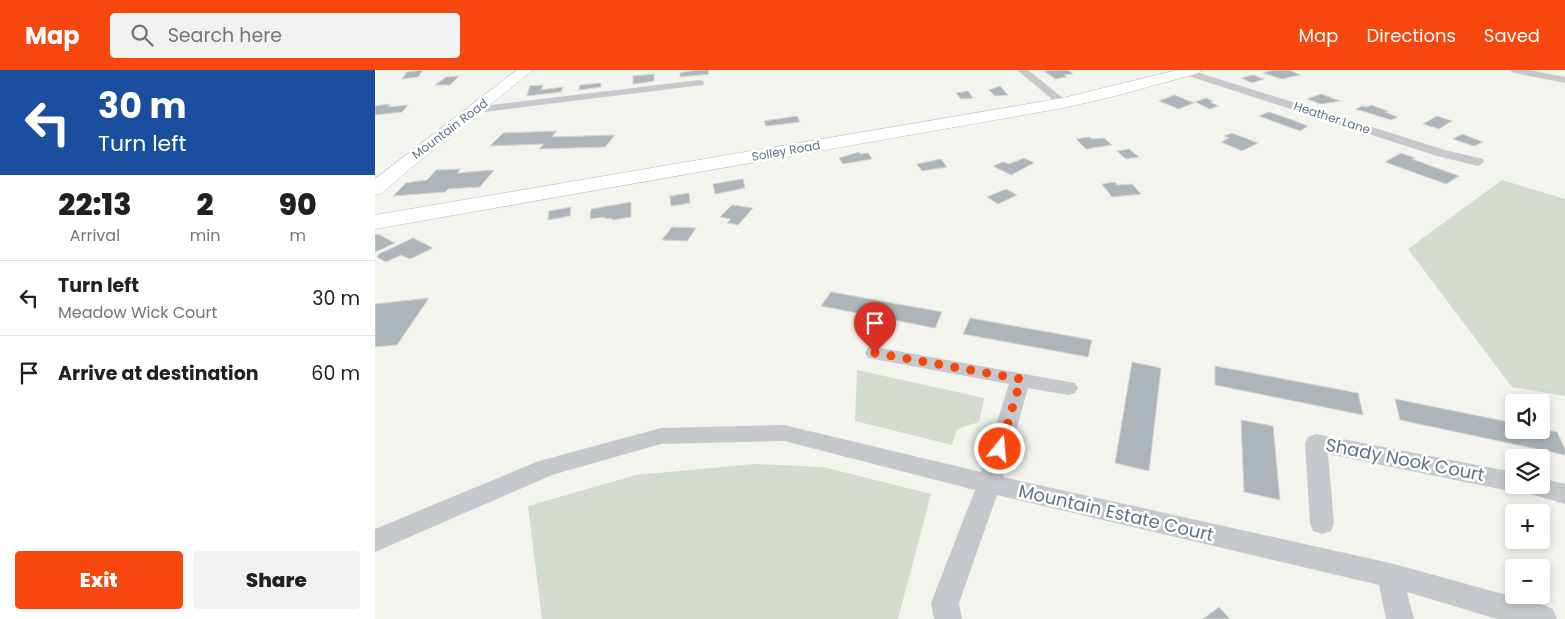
<!DOCTYPE html>
<meta charset="utf-8">
<style>
body{margin:0;font-family:Poppins,sans-serif;background:#f2f2f2;color:#202124;height:100vh;display:flex;flex-direction:column;font-size:19px;white-space:nowrap}
*{box-sizing:border-box;margin:0}
p{font-size:16px;color:#757577}
.icon{flex:none;width:28px;height:28px;fill:none;stroke:currentColor;stroke-width:2;stroke-linecap:round;stroke-linejoin:round}
.map{position:relative;flex:1;overflow:hidden}
.sheet{display:flex;flex-direction:column;background:#fff;width:375px}
.sheet>*{flex:none}
.hud{background:#1a4fa0;color:#fff;overflow:hidden}
.tools{position:absolute;left:1130px;top:324px;display:grid;gap:10px}
.tools a{display:grid;place-items:center;width:45px;height:45px;border-radius:5px;background:#fff;box-shadow:0 2px 8px #0003;font-size:25px}
.pin{position:absolute;display:grid;place-items:center;width:42px;height:42px;color:#fff;margin:-51px -21px;border-radius:50% 50% 50% 0;rotate:-45deg;box-shadow:0 0 5px #0007}
.pin .icon{rotate:45deg}
.me{position:absolute;width:55px;margin:-28px;rotate:17deg;stroke-linejoin:round;filter:drop-shadow(0 0 4px #0008)}
.turn{display:flex;align-items:center;gap:18px;height:105px;padding:0 15px;font-size:22px}
.turn .icon{width:65px;height:65px;stroke-width:2.5}
.turn b{display:block;font-size:35px;line-height:42px}
.eta{display:flex;justify-content:space-evenly;align-items:center;height:85px;text-align:center}
.eta b{font-size:30px;font-weight:800;line-height:35px}
.action{display:flex;gap:10px;margin-top:auto;padding:10px 15px}
.action a{flex:1;height:58px;border-radius:5px;background:#f5470e;color:#fff;font-size:20px;font-weight:800;line-height:58px;text-align:center}
.action a+a{background:#f2f2f2;color:#202124}
ul{padding:0;list-style:none}
li{display:flex;align-items:center;gap:15px;height:75px;padding:0 15px;border-top:1px solid #e0e0e0}
li div{flex:1}
li b{display:block;font-size:19px}
li em{font-style:normal}
header{display:flex;align-items:center;gap:30px;box-sizing:border-box;height:70px;padding:0 25px;background:#f5470e;color:#fff}
header strong{font-size:24px}
nav{display:flex;gap:28px;margin-inline-start:auto;font-size:18px}
.search{width:350px;height:45px;background:#f2f2f2;display:flex;align-items:center;gap:12px;box-sizing:border-box;padding:0 18px;border-radius:5px;color:#757577;font-size:19px}
main{display:flex;flex:1;min-height:0}
.map>svg:first-child{display:block}
.green{fill:#d4dcd0}
.building{fill:#adb5ba;stroke:#d5d5d2}
.lines{fill:none;stroke-linecap:round;stroke-linejoin:round}
.secondary-casing{stroke:#b5babf;stroke-width:1}
.minor{fill:#c6c9cc;fill-rule:evenodd}
.secondary{fill:#fff;fill-rule:evenodd}
.route{stroke:#f5470e;stroke-width:9;stroke-dasharray:0 16.2}
.labels{text-anchor:middle;stroke-width:5;stroke-linejoin:round;paint-order:stroke}
.far-street-label{font-size:12px;fill:#607383;stroke:#fff}
.near-street-label{font-size:18px;fill:#607383;stroke:#fff}
</style>
<header>
<strong>Map</strong>
<div class="search"><svg class="icon" aria-label="search" viewBox="0 0 24 24"><circle cx="10" cy="10" r="6"/><path d="M15 15l6 6"/></svg>Search here</div>
<nav><a>Map</a><a>Directions</a><a>Saved</a></nav>
</header>
<main>
<section class="sheet">
<div class="hud">
<div class="turn"><svg class="icon" aria-label="left" viewBox="0 0 24 24"><path d="M17 20v-9H6M10 6l-5 5 5 5"/></svg><div><b>30 m</b>Turn left</div></div>
</div>
<div class="eta">
<div><b>22:13</b><p>Arrival</p></div>
<div><b>2</b><p>min</p></div>
<div><b>90</b><p>m</p></div>
</div>
<ul>
<li><svg class="icon" aria-label="left" viewBox="0 0 24 24"><path d="M17 20v-9H6M10 6l-5 5 5 5"/></svg><div><b>Turn left</b><p>Meadow Wick Court</p></div><em>30 m</em></li>
<li><svg class="icon" aria-label="arrive" viewBox="0 0 24 24"><path d="M6 21V4h12l-3 4 3 4H6"/></svg><div><b>Arrive at destination</b></div><em>60 m</em></li>
</ul>
<div class="action"><a>Exit</a><a>Share</a></div>
</section>
<div class="map">
<svg width="1190" height="549" viewBox="0 0 1190 549">
<rect width="100%" height="100%" fill="#f4f4ef"/>
<g class="green">
<polygon points="1127,110 1190,129 1190,326 1137,317 1033,179"/>
<polygon points="482,300 609,328 604,352 582,359 577,375 480,351"/>
<polygon points="380,394 448,397 556,424 523,549 167,549 153,436 261,405"/>
</g>
<g class="building">
<polygon points="48,0 43,7 27,9 32,2"/>
<polygon points="321,0 333,0 334,4 305,7 305,3"/>
<polygon points="681,0 693,0 698,4 689,5 692,7 680,9 669,1"/>
<polygon points="914,0 925,5 907,9 888,3 898,0"/>
<polygon points="279,4 279,11 258,14 258,6"/>
<polygon points="878,5 889,9 877,13 866,8"/>
<polygon points="84,6 75,15 60,15 71,7"/>
<polygon points="226,13 226,17 204,20 205,15"/>
<polygon points="168,15 166,20 188,17 186,22 152,26 155,16"/>
<polygon points="625,16 633,25 620,26 614,20"/>
<polygon points="593,21 598,28 586,29 581,23"/>
<polygon points="946,24 965,31 946,34 932,29"/>
<polygon points="799,25 819,33 804,39 784,31"/>
<polygon points="831,28 838,31 835,32 843,36 835,39 820,32"/>
<polygon points="15,34 13,37 33,35 27,42 0,45 0,36"/>
<polygon points="996,35 1013,41 1010,42 1023,47 1016,50 981,39 987,36 992,37"/>
<polygon points="894,42 920,51 919,51 933,56 925,61 884,46"/>
<polygon points="422,46 425,52 391,56 389,51"/>
<polygon points="1062,46 1077,51 1064,59 1048,54"/>
<polygon points="182,61 177,67 240,65 230,77 164,79 169,74 115,76 128,63"/>
<polygon points="857,63 883,73 867,81 846,72 854,68 849,66"/>
<polygon points="1087,64 1108,72 1099,76 1078,69"/>
<polygon points="715,67 717,69 729,68 737,75 711,79 701,69"/>
<polygon points="754,79 764,87 751,89 742,81"/>
<polygon points="484,82 485,84 493,83 497,89 468,94 464,88"/>
<polygon points="1026,83 1040,88 1037,89 1084,106 1071,114 1010,92"/>
<polygon points="649,88 659,93 636,105 618,96 628,92 634,94"/>
<polygon points="566,89 572,97 547,101 542,94"/>
<polygon points="86,99 82,103 119,100 105,117 73,119 70,122 18,126 31,113 52,110 61,100"/>
<polygon points="368,109 370,118 340,124 338,114"/>
<polygon points="740,112 742,115 757,114 766,124 737,127 727,114"/>
<polygon points="631,119 642,125 623,134 612,127"/>
<polygon points="314,123 315,133 296,136 295,126"/>
<polygon points="256,132 256,147 237,150 237,148 230,149 230,147 215,149 216,139"/>
<polygon points="357,135 378,138 363,155 352,153 356,149 345,147"/>
<polygon points="196,137 195,146 173,150 174,141"/>
<polygon points="297,157 321,158 312,171 287,170"/>
<polygon points="3,164 20,173 0,182 0,165"/>
<polygon points="38,168 58,178 35,189 26,185 11,192 2,187 4,184"/>
<polygon points="456,222 567,242 560,258 446,236"/>
<polygon points="54,228 22,275 0,277 0,234"/>
<polygon points="595,248 717,270 713,287 588,264"/>
<polygon points="757,292 786,298 774,401 740,393"/>
<polygon points="840,296 983,323 988,345 840,315"/>
<polygon points="1020,329 1139,353 1139,360 1166,359 1182,362 1190,379 1190,385 1025,350"/>
<polygon points="866,350 898,356 905,430 869,422"/>
<polygon points="844,537 855,549 828,549"/>
</g>
<g class="lines">
<defs>
<g id="secondary">
<polygon points="142,0 158,0 37,97 7,123 0,125 0,109"/>
<polygon points="802,0 826,0 824,3 740,26 688,38 0,159 0,145 688,28"/>
</g>
</defs>
<use href="#secondary" class="secondary-casing"/>
<g class="minor">
<polygon points="642,0 653,0 694,33 688,36 684,35"/>
<polygon points="807,0 815,0 1070,80 1108,89 1109,92 1103,96 1062,86 807,4"/>
<polygon points="1134,0 1154,0 1190,7 1190,13 1139,3"/>
<polygon points="324,10 328,11 329,13 328,15 100,43 94,40 100,37"/>
<polygon points="500,277 700,313 703,318 700,323 693,325 653,318 628,407 1015,493 1168,535 1178,539 1182,549 1122,549 1032,522 1039,549 1011,549 1004,515 622,425 584,533 587,549 559,549 556,533 600,420 409,371 286,374 177,405 0,482 0,459 164,391 286,358 409,355 606,402 634,314 493,288 490,283 493,278"/>
<polygon points="941,364 1139,402 1139,415 1166,415 1166,408 1190,414 1190,434 1148,422 1146,419 1139,422 953,384 959,453 956,461 947,464 938,461 935,453 930,373 933,367"/>
</g>
<use href="#secondary" class="secondary"/>
</g>
<g class="lines">
<polyline class="route" points="500,283 646,309 625,379"/>
</g>
<g class="labels">
<g class="far-street-label">
<text transform="translate(957 48) rotate(18)" y="4">Heather Lane</text>
<text transform="translate(75 59) rotate(-37)" y="4">Mountain Road</text>
<text transform="translate(411 81) rotate(-10)" y="4">Solley Road</text>
</g>
<g class="near-street-label">
<text transform="translate(1030 390) rotate(11)" y="6">Shady Nook Court</text>
<text transform="translate(741 443) rotate(13)" y="6">Mountain Estate Court</text>
</g>
</g>
</svg>
<div class="tools">
<a><svg class="icon" aria-label="sound" viewBox="0 0 24 24"><path d="M4 9h4l5-4v14l-5-4H4zM17 9q2 3 0 6"/></svg></a>
<a><svg class="icon" aria-label="layers" viewBox="0 0 24 24"><path d="M12 4l9 5-9 5-9-5zM3 14l9 5 9-5"/></svg></a>
<a>+</a>
<a>−</a>
</div>
<div class="pin" style="left:500px;top:283px;background:#d93025"><svg class="icon" aria-label="arrive" viewBox="0 0 24 24"><path d="M6 21V4h12l-3 4 3 4H6"/></svg></div>
<svg class="me" style="left:625px;top:379px" viewBox="-20 -20 40 40"><circle r="17" fill="#f5470e" stroke="#fff" stroke-width="3"/><path d="M0-11L8 9 0 5-8 9z" fill="#fff"/></svg>
</div>
</main>
